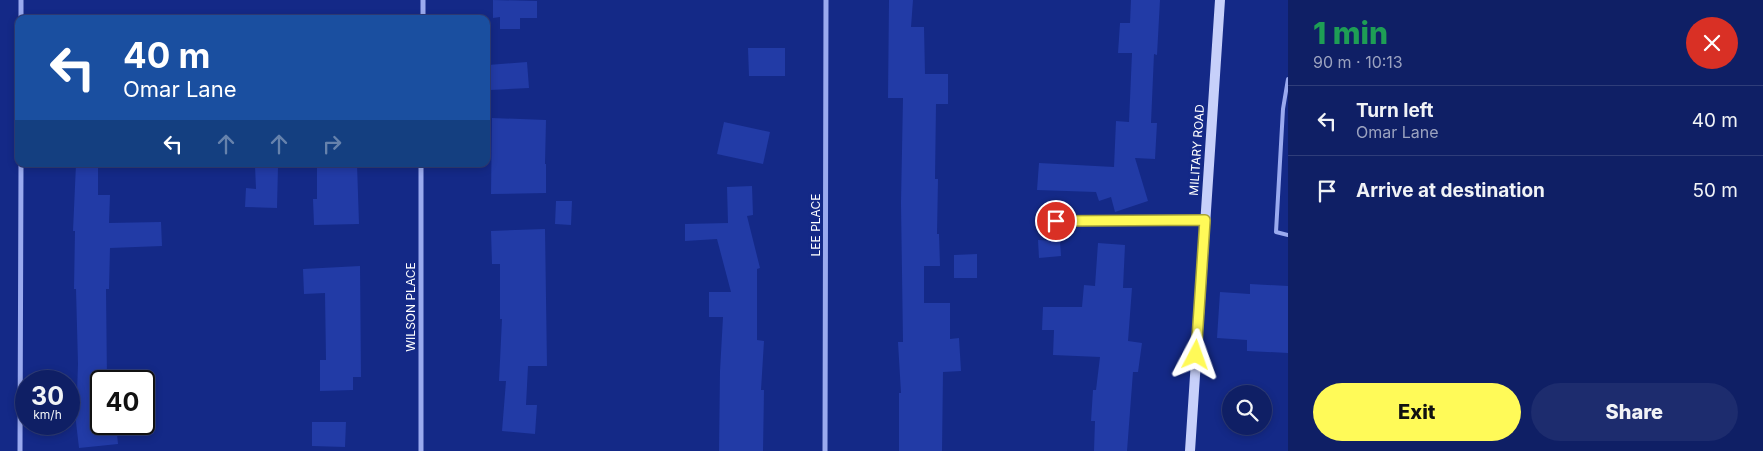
<!DOCTYPE html>
<meta charset="utf-8">
<style>
body{margin:0;font-family:Inter,sans-serif;background:#1d2c6e;color:#f1f3f6;height:100vh;display:flex;flex-direction:column;font-size:19px;white-space:nowrap}
*{box-sizing:border-box;margin:0}
p{font-size:16px;color:#9ba2bf}
.icon{flex:none;width:28px;height:28px;fill:none;stroke:currentColor;stroke-width:2;stroke-linecap:round;stroke-linejoin:round}
.map{position:relative;flex:1;overflow:hidden}
.details{display:flex;flex-direction:column;background:#0f1f65;width:475px}
.details>*{flex:none}
.hud{position:absolute;left:15px;top:15px;width:475px;height:152px;border-radius:10px;box-shadow:0 2px 8px #0003,0 0 0 1px #2f3d79;background:#1a4fa0;color:#fff;overflow:hidden}
.tools{position:absolute;left:1222px;top:385px;display:grid;gap:10px}
.tools a{display:grid;place-items:center;width:50px;height:50px;border-radius:50%;background:#0f1f65;box-shadow:0 2px 8px #0003,0 0 0 1px #2f3d79;font-size:25px}
.speed{position:absolute;left:15px;top:370px;display:flex;gap:10px;font-size:25px;font-weight:700;text-align:center}
.speed>*{display:grid;place-content:center;width:65px;height:65px;border-radius:50%;background:#0f1f65;box-shadow:0 2px 8px #0003,0 0 0 1px #2f3d79;line-height:1}
.speed small{font-size:12px;font-weight:400}
.speed .limit{border:2px solid #111;border-radius:8px;background:#fff;color:#111}
.pin{position:absolute;display:grid;place-items:center;width:42px;height:42px;color:#fff;margin:-21px;border:2px solid #fff;border-radius:50%;box-shadow:0 1px 5px #0007}
.me{position:absolute;width:55px;margin:-28px;rotate:4deg;stroke-linejoin:round;filter:drop-shadow(0 0 4px #0008)}
.turn{display:flex;align-items:center;gap:18px;height:105px;padding:0 25px;font-size:22px}
.turn .icon{width:65px;height:65px;stroke-width:2.5}
.turn b{display:block;font-size:35px;line-height:42px}
.lanes{display:flex;align-items:center;height:48px;padding:0 25px;background:#0003;justify-content:center;gap:25px;direction:ltr}
.lanes .off{opacity:.35}
.round{display:grid;place-items:center;flex:none;width:52px;height:52px;border-radius:26px;background:#1d2c6e}
.overview{display:flex;align-items:center;justify-content:space-between;height:85px;padding:0 25px}
h1{font-size:30px;font-weight:800;line-height:38px;color:#1e9e55}
.action{display:flex;gap:10px;margin-top:auto;padding:10px 25px}
.action a{flex:1;height:58px;border-radius:30px;background:#fffa58;color:#111;font-size:20px;font-weight:800;line-height:58px;text-align:center}
.action a+a{background:#1d2c6e;color:#f1f3f6}
ul{padding:0;list-style:none}
li{display:flex;align-items:center;gap:15px;height:70px;padding:0 25px;border-top:1px solid #2f3d79}
li div{flex:1}
li b{display:block;font-size:19px}
li em{font-style:normal}
main{display:flex;flex:1;min-height:0}
.map>svg:first-child{display:block}
.building{fill:#223ba6}
.lines{fill:none;stroke-linecap:round;stroke-linejoin:round}
.lane{stroke:#9aaaef;stroke-width:4}
.street{stroke:#9aaaef;stroke-width:5}
.secondary{stroke:#c7d0fa;stroke-width:10}
.route-casing{stroke:#a6a239;stroke-width:12}
.route{stroke:#fffa58;stroke-width:9}
.labels{text-anchor:middle;stroke-width:5;stroke-linejoin:round;paint-order:stroke}
.street-label{font-size:12px;fill:#fff;stroke:#142987}
</style>
<main>
<div class="map">
<svg width="1288" height="451" viewBox="0 0 1288 451">
<rect width="100%" height="100%" fill="#142987"/>
<g class="building">
<polygon points="493,0 537,1 537,18 520,18 520,29 500,29 500,17 493,18"/>
<polygon points="889,0 913,0 911,27 924,27 925,74 948,74 948,104 936,104 935,179 938,179 937,234 939,234 940,266 924,266 924,303 950,303 950,339 959,338 961,371 943,372 942,451 899,451 899,393 901,393 898,342 903,342 901,203 903,98 888,98"/>
<polygon points="1131,0 1160,0 1157,55 1154,54 1151,123 1157,123 1155,159 1135,158 1148,201 1115,212 1111,197 1099,201 1096,192 1037,190 1039,163 1114,167 1116,121 1129,122 1132,53 1118,53 1120,23 1130,23"/>
<polygon points="748,48 785,48 785,76 749,76"/>
<polygon points="527,62 529,88 490,90 488,65"/>
<polygon points="492,118 546,120 545,164 546,164 546,193 491,194"/>
<polygon points="724,122 770,132 763,164 717,154"/>
<polygon points="76,164 98,164 98,195 110,195 109,223 161,222 162,246 110,248 109,289 106,289 107,381 101,381 101,424 116,424 118,444 79,448 76,422 78,364 76,289 74,289 75,231 73,231"/>
<polygon points="317,164 357,164 359,224 314,225 313,199 317,199"/>
<polygon points="255,166 278,166 277,208 245,207 246,188 256,189"/>
<polygon points="752,186 753,215 747,216 760,268 757,269 757,340 764,341 761,390 764,390 763,451 719,451 720,371 723,317 709,317 709,292 731,292 717,239 685,241 685,224 728,223 727,187"/>
<polygon points="556,201 572,201 571,225 555,224"/>
<polygon points="545,229 547,366 528,366 526,405 537,405 535,434 502,431 506,381 499,381 502,319 500,319 500,264 492,264 491,231"/>
<polygon points="1038,240 1060,241 1061,256 1039,258"/>
<polygon points="1098,243 1125,245 1123,288 1132,288 1128,341 1142,343 1138,372 1133,372 1127,451 1094,451 1095,421 1091,421 1093,390 1096,390 1100,357 1053,355 1054,330 1042,330 1043,307 1082,307 1084,285 1095,286"/>
<polygon points="977,254 977,278 954,278 954,255"/>
<polygon points="360,266 361,377 353,377 353,390 320,391 320,360 326,360 325,293 304,294 303,269"/>
<polygon points="1250,284 1288,286 1288,353 1247,351 1247,340 1217,338 1220,292 1250,294"/>
<polygon points="312,422 346,422 345,447 312,446"/>
</g>
<g class="lines">
<g class="lane">
<polyline points="1288,79 1283,109 1276,232 1288,235"/>
<polyline points="1038,221 1203,220"/>
</g>
<g class="street">
<polyline points="21,19 21,0"/>
<polyline points="423,19 423,0"/>
<polyline points="421,164 421,451"/>
<polyline points="20,451 21,164"/>
<polyline points="825,451 826,0"/>
</g>
<polyline class="secondary" points="1190,451 1220,0"/>
</g>
<g class="lines">
<defs>
<polyline id="route" points="1056,221 1205,220 1196,355"/>
</defs>
<use href="#route" class="route-casing"/>
<use href="#route" class="route"/>
</g>
<g class="labels">
<g class="street-label">
<text transform="translate(1197 150) rotate(-86)" y="4">MILITARY ROAD</text>
<text transform="translate(816 225) rotate(-90)" y="4">LEE PLACE</text>
<text transform="translate(411 307) rotate(-90)" y="4">WILSON PLACE</text>
</g>
</g>
</svg>
<div class="tools">
<a><svg class="icon" aria-label="search" viewBox="0 0 24 24"><circle cx="10" cy="10" r="6"/><path d="M15 15l6 6"/></svg></a>
</div>
<div class="speed"><div>30<small>km/h</small></div><div class="limit">40</div></div>
<div class="pin" style="left:1056px;top:221px;background:#d93025"><svg class="icon" aria-label="arrive" viewBox="0 0 24 24"><path d="M6 21V4h12l-3 4 3 4H6"/></svg></div>
<svg class="me" style="left:1196px;top:355px" viewBox="-20 -20 40 40"><path d="M0-17L14 15 0 8-14 15z" fill="#fffa58" stroke="#fff" stroke-width="4"/></svg>
<div class="hud">
<div class="turn"><svg class="icon" aria-label="left" viewBox="0 0 24 24"><path d="M17 20v-9H6M10 6l-5 5 5 5"/></svg><div><b>40 m</b>Omar Lane</div></div>
<div class="lanes"><svg class="icon" aria-label="left" viewBox="0 0 24 24"><path d="M17 20v-9H6M10 6l-5 5 5 5"/></svg><svg class="icon off" aria-label="ahead" viewBox="0 0 24 24"><path d="M12 20V5M6 11l6-6 6 6"/></svg><svg class="icon off" aria-label="ahead" viewBox="0 0 24 24"><path d="M12 20V5M6 11l6-6 6 6"/></svg><svg class="icon off" aria-label="right" viewBox="0 0 24 24"><path d="M7 20v-9h11M14 6l5 5-5 5"/></svg></div>
</div>
</div>
<section class="details">
<div class="overview"><div><h1>1 min</h1><p>90 m · 10:13</p></div><a class="round" style="background:#d93025;color:#fff"><svg class="icon" aria-label="close" viewBox="0 0 24 24"><path d="M6 6l12 12M18 6L6 18"/></svg></a></div>
<ul>
<li><svg class="icon" aria-label="left" viewBox="0 0 24 24"><path d="M17 20v-9H6M10 6l-5 5 5 5"/></svg><div><b>Turn left</b><p>Omar Lane</p></div><em>40 m</em></li>
<li><svg class="icon" aria-label="arrive" viewBox="0 0 24 24"><path d="M6 21V4h12l-3 4 3 4H6"/></svg><div><b>Arrive at destination</b></div><em>50 m</em></li>
</ul>
<div class="action"><a>Exit</a><a>Share</a></div>
</section>
</main>
